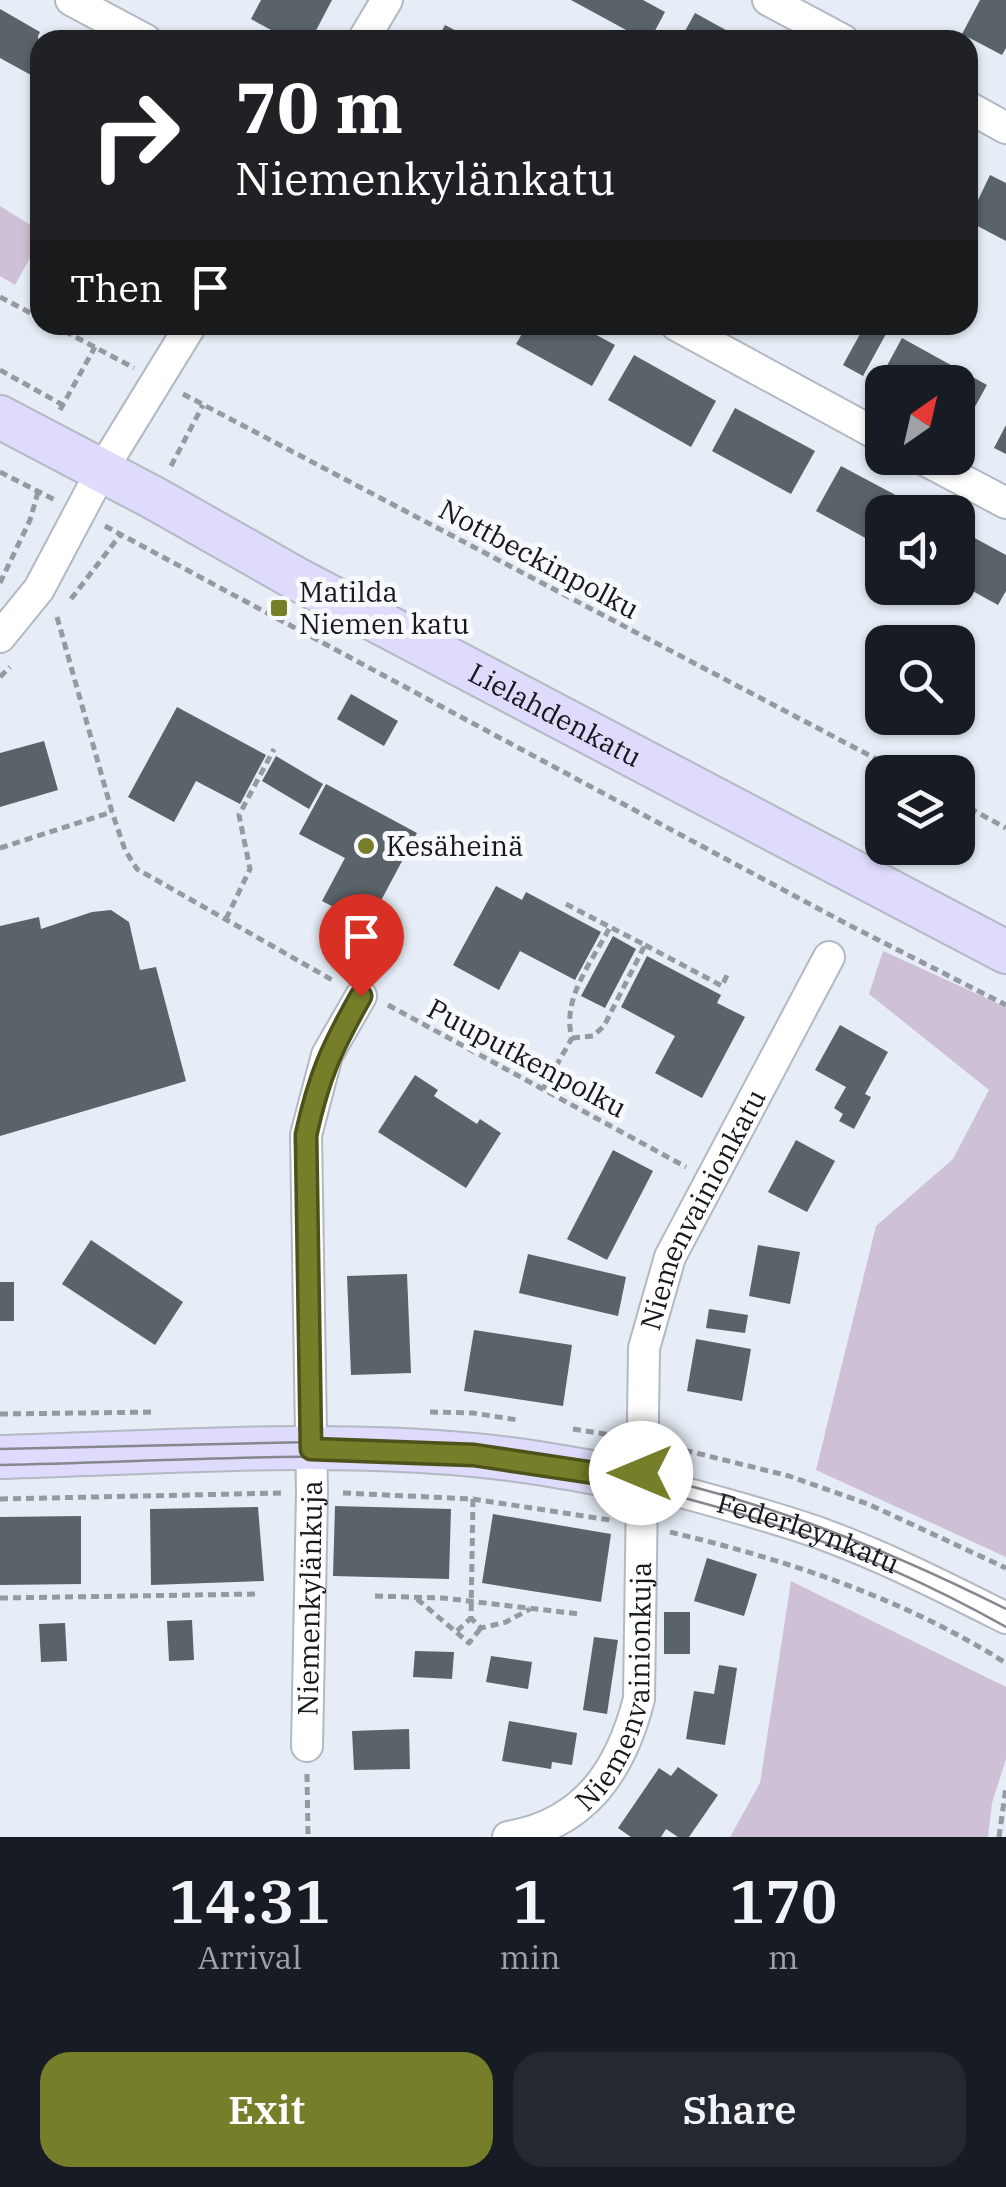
<!DOCTYPE html>
<meta charset="utf-8">
<style>
body{margin:0;font-family:"IBM Plex Serif",serif;background:#242831;color:#f1f3f6;height:100vh;display:flex;flex-direction:column;font-size:38px;white-space:nowrap}
*{box-sizing:border-box;margin:0}
p{font-size:32px;color:#9ea1a6}
.icon{flex:none;width:55px;height:55px;fill:none;stroke:currentColor;stroke-width:2;stroke-linecap:round;stroke-linejoin:round}
.map{position:relative;height:1837px;overflow:hidden}
.sheet{display:flex;flex-direction:column;background:#171b24;flex:1}
.sheet>*{flex:none}
.banner{position:absolute;left:30px;top:30px;width:948px;height:305px;border-radius:30px;box-shadow:0 2px 8px #0004;background:#202124;color:#fff;overflow:hidden}
.needle{width:65px;rotate:34deg}
.controls{position:absolute;left:865px;top:365px;display:grid;gap:20px}
.controls a{display:grid;place-items:center;width:110px;height:110px;border-radius:20px;background:#171b24;box-shadow:0 2px 8px #0004;font-size:50px}
.pin{position:absolute;display:grid;place-items:center;width:85px;height:85px;color:#fff;margin:-102px -42px;border-radius:50% 50% 50% 0;rotate:-45deg;box-shadow:0 0 10px #0007}
.pin .icon{rotate:45deg}
.me{position:absolute;width:110px;margin:-55px;rotate:270deg;stroke-linejoin:round;filter:drop-shadow(0 0 8px #0008)}
.turn{display:flex;align-items:center;gap:35px;height:210px;padding:0 40px;font-size:45px}
.turn .icon{width:130px;height:130px;stroke-width:2.5}
.turn b{display:block;font-size:70px;line-height:85px}
.then{display:flex;align-items:center;height:95px;padding:0 40px;background:#0003;gap:20px;font-size:38px}
.eta{display:flex;justify-content:space-evenly;align-items:center;height:170px;text-align:center}
.eta b{font-size:60px;font-weight:600;line-height:70px}
.cta{display:flex;gap:20px;margin-top:auto;padding:20px 40px}
.cta a{flex:1;height:115px;border-radius:30px;background:#767e29;color:#fff;font-size:40px;font-weight:600;line-height:115px;text-align:center}
.cta a+a{background:#242831;color:#f1f3f6}
.map>svg:first-child{display:block}
.green{fill:#cec0d6}
.building{fill:#5a6368}
.lines{fill:none;stroke-linecap:round;stroke-linejoin:round}
.street-casing{stroke:#b3b9c2;stroke-width:34}
.secondary-casing{stroke:#b3b9c2;stroke-width:46}
.path{stroke:#959aa1;stroke-width:5;stroke-dasharray:8 5;stroke-linecap:butt}
.street{stroke:#fff;stroke-width:30}
.secondary{stroke:#dedbfc;stroke-width:42}
.tram{stroke:#85898f;stroke-width:2.5}
.route-casing{stroke:#4d521b;stroke-width:25}
.route{stroke:#767e29;stroke-width:18}
.poi-dot{fill:#767e29;stroke:#f7fafd;stroke-width:4}
.labels{text-anchor:middle;stroke-width:10;stroke-linejoin:round;paint-order:stroke}
.street-label{font-size:28px;fill:#16181b;stroke:#f7fafd}
.poi-label{font-size:28px;fill:#16181b;stroke:#f7fafd;text-anchor:start}
</style>
<div class="map">
<svg width="1006" height="1837" viewBox="0 0 1006 1837">
<rect width="100%" height="100%" fill="#e6edf6"/>
<g class="green">
<polygon points="0,206 40,231 40,240 15,285 0,276"/>
<polygon points="883,951 1006,1007 1006,1557 816,1470 876,1226 953,1159 989,1090 869,994"/>
<polygon points="791,1581 1006,1687 1006,1759 992,1803 988,1837 730,1837 760,1783"/>
</g>
<g class="building">
<polygon points="261,0 332,0 311,40 282,40 284,37 251,19"/>
<polygon points="571,0 643,0 665,12 650,40 623,40 628,31"/>
<polygon points="980,0 1006,0 1006,48 1002,55 962,34"/>
<polygon points="0,9 40,32 38,36 40,80 0,58"/>
<polygon points="695,13 744,40 680,40"/>
<polygon points="445,25 474,40 437,40"/>
<polygon points="990,175 1006,183 1006,241 968,221"/>
<polygon points="527,325 578,325 615,345 592,386 516,344"/>
<polygon points="865,325 873,325 887,332 863,376 843,365"/>
<polygon points="902,338 987,385 962,430 958,428 958,382 882,382 882,387 877,384"/>
<polygon points="634,355 716,401 691,447 608,400"/>
<polygon points="735,408 815,451 791,494 712,451"/>
<polygon points="1006,425 1006,454 994,448"/>
<polygon points="841,466 920,508 918,512 882,512 882,547 816,511"/>
<polygon points="958,529 1006,555 1006,591 998,605 958,583"/>
<polygon points="351,694 398,721 384,746 337,719"/>
<polygon points="177,707 266,755 240,804 196,781 174,822 128,797"/>
<polygon points="44,741 58,790 0,807 0,753"/>
<polygon points="276,756 323,784 309,809 262,781"/>
<polygon points="326,784 417,833 368,925 322,901 345,858 299,834"/>
<polygon points="496,886 522,900 526,892 601,932 575,980 520,951 499,990 453,965"/>
<polygon points="111,910 129,922 140,970 156,967 186,1081 0,1136 0,926 39,917 41,929 92,912"/>
<polygon points="613,936 636,949 605,1008 581,996"/>
<polygon points="647,956 721,995 717,1003 745,1017 702,1098 655,1073 675,1036 621,1007"/>
<polygon points="840,1025 888,1052 865,1094 871,1097 854,1129 839,1121 843,1114 834,1108 846,1087 815,1070"/>
<polygon points="415,1075 438,1090 434,1096 477,1124 480,1119 501,1133 466,1188 378,1132"/>
<polygon points="796,1140 835,1161 807,1212 768,1192"/>
<polygon points="613,1150 653,1171 607,1260 567,1239"/>
<polygon points="91,1240 183,1302 155,1345 62,1284"/>
<polygon points="758,1245 800,1252 790,1304 749,1296"/>
<polygon points="528,1254 626,1277 618,1316 519,1293"/>
<polygon points="407,1274 411,1373 351,1375 347,1276"/>
<rect x="0" y="1282" width="14" height="39"/>
<polygon points="709,1309 748,1315 745,1333 706,1328"/>
<polygon points="474,1330 572,1345 563,1406 464,1391"/>
<polygon points="696,1339 751,1349 742,1401 687,1391"/>
<polygon points="335,1506 451,1509 449,1579 333,1576"/>
<polygon points="258,1507 264,1581 151,1585 150,1509"/>
<polygon points="493,1514 611,1534 601,1602 482,1583"/>
<polygon points="81,1516 81,1584 0,1585 0,1517"/>
<polygon points="707,1558 757,1574 744,1616 694,1601"/>
<rect x="664" y="1612" width="26" height="42"/>
<polygon points="192,1620 194,1660 169,1661 167,1621"/>
<polygon points="65,1623 67,1661 41,1662 39,1624"/>
<polygon points="594,1637 618,1640 607,1714 583,1710"/>
<polygon points="415,1651 454,1652 452,1679 413,1677"/>
<polygon points="491,1656 532,1662 528,1689 486,1682"/>
<polygon points="719,1665 737,1668 725,1745 686,1739 694,1691 714,1694"/>
<polygon points="509,1721 577,1733 572,1765 552,1762 551,1769 502,1761"/>
<polygon points="409,1729 410,1769 354,1770 352,1731"/>
<polygon points="678,1767 718,1795 689,1837 678,1837 666,1829 661,1837 631,1837 618,1828 659,1768 671,1776"/>
</g>
<g class="lines">
<defs>
<g id="street">
<polyline points="71,0 146,40"/>
<polyline points="768,0 843,40"/>
<polyline points="363,40 387,0"/>
<polyline points="968,107 1006,128"/>
<polyline points="676,325 882,437"/>
<polyline points="921,458 1006,503"/>
<polyline points="0,637 39,589 102,470 191,325"/>
<path id="s1" d="M641,1481c61,17 123,32 184,54 62,23 121,53 181,83"/>
<path id="s2" d="M307,1746l5,-253 -6,-358 21,-80 34,-59"/>
<path id="s3" d="M508,1837c78,-13 113,-68 131,-138l5,-351 26,-91 159,-300"/>
</g>
<g id="secondary">
<path id="s4" d="M0,417l154,81 141,80 711,374"/>
<path d="M0,1457c157,-4 318,-17 474,-2 56,5 111,16 167,26"/>
</g>
</defs>
<use href="#street" class="street-casing"/>
<use href="#secondary" class="secondary-casing"/>
<g class="path">
<polyline points="0,297 40,318"/>
<polyline points="53,325 134,368"/>
<polyline points="0,370 63,405"/>
<polyline points="183,394 901,772"/>
<polyline points="60,410 95,347"/>
<polyline points="171,466 203,405"/>
<polyline points="0,472 55,500"/>
<polyline points="105,526 847,924 1006,1005"/>
<polyline points="0,583 30,520 38,492"/>
<polyline points="71,599 121,534"/>
<polyline points="57,617 112,812 125,850 137,869 334,981"/>
<polyline points="0,677 10,667"/>
<polyline points="958,802 1006,828"/>
<polyline points="0,848 112,812"/>
<polyline points="226,919 250,869 239,815 274,749"/>
<polyline points="645,945 722,986 728,973"/>
<polyline points="388,1005 686,1167"/>
<polyline points="572,1038 593,1036 604,1026 645,945 610,927"/>
<path d="M543,1089l29,-51c-11,-39 20,-76 38,-111l-44,-23"/>
<polyline points="430,1412 473,1413 518,1420"/>
<polyline points="0,1414 154,1412"/>
<polyline points="573,1429 612,1435"/>
<polyline points="672,1447 789,1476 868,1504 1006,1568"/>
<polyline points="343,1493 473,1499 610,1520"/>
<polyline points="0,1499 282,1493"/>
<polyline points="473,1499 471,1618 481,1628 506,1622 530,1609"/>
<path d="M670,1532c117,28 233,66 336,131"/>
<polyline points="375,1596 443,1598 579,1614"/>
<polyline points="0,1598 258,1594"/>
<polyline points="417,1599 469,1643 481,1628"/>
<polyline points="457,1631 471,1618"/>
<polyline points="307,1774 308,1837"/>
<polyline points="999,1837 1006,1787"/>
</g>
<use href="#street" class="street"/>
<use href="#secondary" class="secondary"/>
<g class="tram">
<polyline points="0,1449 311,1442 434,1446"/>
<path d="M0,1465c157,-3 315,-15 472,-3 184,15 373,74 534,165"/>
<path d="M602,1466c143,27 275,78 404,143"/>
</g>
</g>
<g class="lines">
<defs>
<path id="route" d="M361,996c-30,53 -42,80 -55,139l5,314 163,6 167,25v-7"/>
</defs>
<use href="#route" class="route-casing"/>
<use href="#route" class="route"/>
</g>
<g class="poi-dot">
<rect x="269" y="598" width="20" height="20" rx="5"/>
<circle cx="366" cy="846" r="10"/>
</g>
<g class="labels">
<g class="street-label">
<text transform="translate(539 559) rotate(28)" y="10">Nottbeckinpolku</text>
<text dy="10" stroke="none"><textPath href="#s4" startOffset="630">Lielahdenkatu</textPath></text>
<text transform="translate(527 1058) rotate(28)" y="10">Puuputkenpolku</text>
<text dy="10" stroke="none"><textPath href="#s3" startOffset="705">Niemenvainionkatu</textPath></text>
<text dy="10" stroke="none"><textPath href="#s1" startOffset="175">Federleynkatu</textPath></text>
<text dy="10" stroke="none"><textPath href="#s2" startOffset="148">Niemenkylänkuja</textPath></text>
<text dy="10" stroke="none"><textPath href="#s3" startOffset="210">Niemenvainionkuja</textPath></text>
</g>
<g class="poi-label">
<text x="299" y="602">Matilda<tspan x="299" dy="32">Niemen katu</tspan></text>
<text x="386" y="856">Kesäheinä</text>
</g>
</g>
</svg>
<div class="controls">
<a><svg class="needle" viewBox="-14 -14 28 28"><path d="M0-13l5 13h-10z" fill="#e53935"/><path d="M0 13l5-13h-10z" fill="#9ea1a6"/></svg></a>
<a><svg class="icon" aria-label="sound" viewBox="0 0 24 24"><path d="M4 9h4l5-4v14l-5-4H4zM17 9q2 3 0 6"/></svg></a>
<a><svg class="icon" aria-label="search" viewBox="0 0 24 24"><circle cx="10" cy="10" r="6"/><path d="M15 15l6 6"/></svg></a>
<a><svg class="icon" aria-label="layers" viewBox="0 0 24 24"><path d="M12 4l9 5-9 5-9-5zM3 14l9 5 9-5"/></svg></a>
</div>
<div class="pin" style="left:361px;top:996px;background:#d93025"><svg class="icon" aria-label="arrive" viewBox="0 0 24 24"><path d="M6 21V4h12l-3 4 3 4H6"/></svg></div>
<svg class="me" style="left:641px;top:1473px" viewBox="-20 -20 40 40"><circle r="19" fill="#fff"/><path d="M0-13L10 11 0 6-10 11z" fill="#767e29"/></svg>
<div class="banner">
<div class="turn"><svg class="icon" aria-label="right" viewBox="0 0 24 24"><path d="M7 20v-9h11M14 6l5 5-5 5"/></svg><div><b>70 m</b>Niemenkylänkatu</div></div>
<div class="then">Then<svg class="icon" aria-label="arrive" viewBox="0 0 24 24"><path d="M6 21V4h12l-3 4 3 4H6"/></svg></div>
</div>
</div>
<section class="sheet">
<div class="eta">
<div><b>14:31</b><p>Arrival</p></div>
<div><b>1</b><p>min</p></div>
<div><b>170</b><p>m</p></div>
</div>
<div class="cta"><a>Exit</a><a>Share</a></div>
</section>
